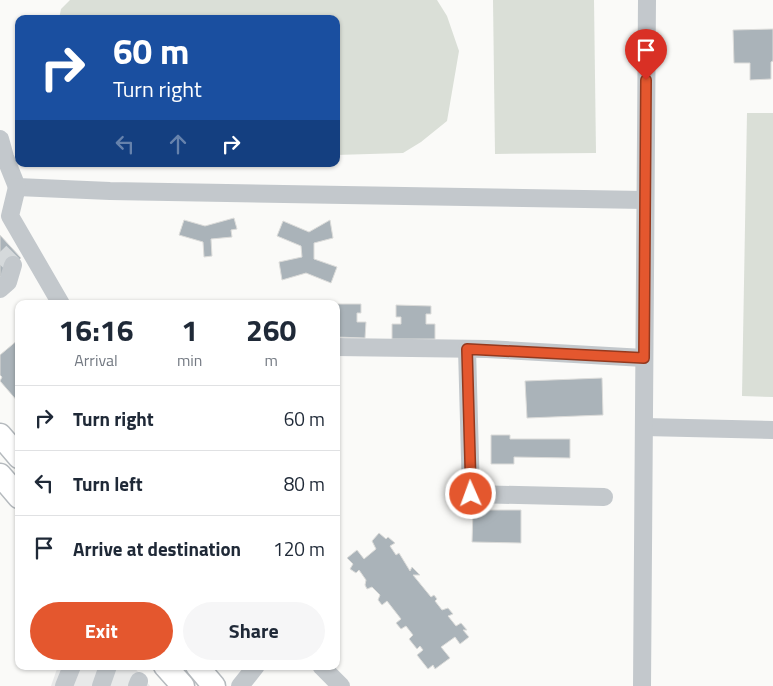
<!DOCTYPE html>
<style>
body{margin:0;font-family:"Titillium Web",sans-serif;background:#f6f6f7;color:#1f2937;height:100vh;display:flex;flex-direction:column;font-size:19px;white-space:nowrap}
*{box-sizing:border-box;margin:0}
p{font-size:16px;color:#747a83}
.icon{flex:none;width:28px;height:28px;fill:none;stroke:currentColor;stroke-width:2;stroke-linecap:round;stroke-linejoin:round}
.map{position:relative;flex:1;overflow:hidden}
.side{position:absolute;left:15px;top:300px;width:325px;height:370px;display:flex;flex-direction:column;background:#fff;border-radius:10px;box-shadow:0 1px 4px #0004}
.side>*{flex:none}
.hud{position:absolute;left:15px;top:15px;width:325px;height:152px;border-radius:10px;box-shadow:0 1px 4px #0004;background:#1a4fa0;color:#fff;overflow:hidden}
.pin{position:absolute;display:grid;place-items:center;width:42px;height:42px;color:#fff;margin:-51px -21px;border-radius:50% 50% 50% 0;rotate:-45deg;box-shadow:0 0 5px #0007}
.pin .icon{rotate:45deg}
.me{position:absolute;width:55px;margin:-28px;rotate:358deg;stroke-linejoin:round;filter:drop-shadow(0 0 4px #0008)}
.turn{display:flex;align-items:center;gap:18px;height:105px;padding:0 15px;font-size:22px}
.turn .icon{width:65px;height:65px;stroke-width:2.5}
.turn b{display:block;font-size:35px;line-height:42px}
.lanes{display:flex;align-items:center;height:48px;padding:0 15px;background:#0003;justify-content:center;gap:25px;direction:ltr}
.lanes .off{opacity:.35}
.eta{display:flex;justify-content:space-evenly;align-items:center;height:85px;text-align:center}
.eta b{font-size:30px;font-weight:700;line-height:35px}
.primary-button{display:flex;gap:10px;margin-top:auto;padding:10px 15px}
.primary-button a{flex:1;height:58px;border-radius:30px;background:#e4572e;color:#fff;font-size:20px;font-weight:700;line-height:58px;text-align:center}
.primary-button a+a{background:#f6f6f7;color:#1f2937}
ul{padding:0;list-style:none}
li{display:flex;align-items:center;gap:15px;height:65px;padding:0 15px;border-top:1px solid #e0e1e3}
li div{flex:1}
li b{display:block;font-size:19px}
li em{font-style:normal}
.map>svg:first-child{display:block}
.built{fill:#e8e9e9}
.green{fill:#dadfd7}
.building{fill:#aab3b9;stroke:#dcdcda}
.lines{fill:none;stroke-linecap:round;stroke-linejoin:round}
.minor-tunnel{stroke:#d5d9db;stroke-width:18;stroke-dasharray:18 9;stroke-linecap:butt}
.major-casing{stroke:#b5babe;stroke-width:25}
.minor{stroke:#c3c8cc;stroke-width:18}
.major{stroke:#fff;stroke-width:22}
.route-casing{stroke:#94391e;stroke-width:12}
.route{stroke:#e4572e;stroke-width:9}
</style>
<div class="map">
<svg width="773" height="686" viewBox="0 0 773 686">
<rect width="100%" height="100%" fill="#fafaf8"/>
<polygon class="built" points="58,666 133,666 150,686 51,686"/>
<g class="green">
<polygon points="70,0 437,0 447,16 459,51 447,121 421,142 403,153 336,155 336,19 59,19 61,9"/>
<polygon points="493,0 594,0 596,153 495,154"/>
<polygon points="747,113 773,113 773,397 742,396"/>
</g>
<g class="building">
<polygon points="773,29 773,61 771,62 771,79 750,80 750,63 734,63 733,30"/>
<polygon points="234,218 237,229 231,230 232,237 211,239 212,256 204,257 203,242 179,235 184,220 205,226"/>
<polygon points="330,220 333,238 314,243 314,259 337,267 331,283 306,273 282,280 279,262 302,257 301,246 277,236 283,221 309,232"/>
<polygon points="0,235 21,258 0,277"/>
<polygon points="336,304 361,304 361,313 357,313 357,322 366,322 365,338 336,337"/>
<polygon points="396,305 431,306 431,314 426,314 426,324 435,324 435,339 392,339 392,324 401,324 401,317 396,317"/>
<polygon points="19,339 19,403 0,381 2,377 0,375 0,355"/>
<polygon points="602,378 603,415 527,418 525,381"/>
<polygon points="491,435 510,435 510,439 570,439 570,458 514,457 514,464 491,464"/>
<polygon points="473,510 521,510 521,543 472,542"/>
<polygon points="379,533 386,539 388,537 395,543 390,546 396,555 399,553 410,571 412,567 420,575 413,575 431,597 434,595 437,599 435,601 442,610 448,608 453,614 448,616 456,626 461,623 467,630 463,630 469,637 460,644 455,637 441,647 450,658 435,669 433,665 428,669 417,655 423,650 420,646 417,649 409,639 413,635 406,626 401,629 396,623 401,619 387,601 382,605 378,600 380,595 372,587 367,589 365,585 366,580 359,570 356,573 350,569 353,564 347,558 357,550 364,559 376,549 372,541"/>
</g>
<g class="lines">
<polyline class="minor-tunnel" points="0,252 13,265"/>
<defs>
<g id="major">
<polyline points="0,435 19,457"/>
<polyline points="0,475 19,497"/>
<polyline points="165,666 183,686"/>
<polyline points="197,666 214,686"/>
</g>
</defs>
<use href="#major" class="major-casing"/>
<g class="minor">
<polyline points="0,139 5,157 17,187 110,191 645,200"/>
<polyline points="17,187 10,216 61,304"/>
<polyline points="0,289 8,282 13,265"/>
<polyline points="336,347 487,349 644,358"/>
<polyline points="467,349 471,494 604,497"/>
<polyline points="644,427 773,430"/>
<polyline points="321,666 341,686"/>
<polyline points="64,686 72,666"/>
<polyline points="101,686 108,666"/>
<polyline points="137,686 139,681"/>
<polyline points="240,686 256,666"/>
<polyline points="642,686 647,0"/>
</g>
<use href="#major" class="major"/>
</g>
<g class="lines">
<defs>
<polyline id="route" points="471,494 467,349 644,358 646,80"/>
</defs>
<use href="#route" class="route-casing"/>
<use href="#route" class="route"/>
</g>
</svg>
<div class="pin" style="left:646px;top:80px;background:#d93025"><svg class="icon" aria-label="arrive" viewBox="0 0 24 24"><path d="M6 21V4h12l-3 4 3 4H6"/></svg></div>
<svg class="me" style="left:471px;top:494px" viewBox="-20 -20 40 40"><circle r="17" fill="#e4572e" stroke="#fff" stroke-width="3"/><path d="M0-11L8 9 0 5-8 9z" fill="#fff"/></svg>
<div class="hud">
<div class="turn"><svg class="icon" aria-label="right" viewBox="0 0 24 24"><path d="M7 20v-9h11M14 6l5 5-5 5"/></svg><div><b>60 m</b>Turn right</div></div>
<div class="lanes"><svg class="icon off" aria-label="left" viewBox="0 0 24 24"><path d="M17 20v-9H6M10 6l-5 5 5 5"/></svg><svg class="icon off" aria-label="ahead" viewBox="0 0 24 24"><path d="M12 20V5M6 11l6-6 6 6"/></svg><svg class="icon" aria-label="right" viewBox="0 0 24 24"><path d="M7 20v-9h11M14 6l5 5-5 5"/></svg></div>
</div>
<section class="side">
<div class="eta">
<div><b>16:16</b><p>Arrival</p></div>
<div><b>1</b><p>min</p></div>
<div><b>260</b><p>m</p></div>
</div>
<ul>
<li><svg class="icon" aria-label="right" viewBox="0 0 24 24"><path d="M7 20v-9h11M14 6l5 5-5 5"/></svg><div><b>Turn right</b></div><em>60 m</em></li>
<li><svg class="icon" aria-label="left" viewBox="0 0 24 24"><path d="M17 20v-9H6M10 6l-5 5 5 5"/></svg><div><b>Turn left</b></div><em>80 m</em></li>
<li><svg class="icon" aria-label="arrive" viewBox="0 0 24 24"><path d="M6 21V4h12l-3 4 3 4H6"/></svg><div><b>Arrive at destination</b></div><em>120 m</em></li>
</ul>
<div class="primary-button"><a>Exit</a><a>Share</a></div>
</section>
</div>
